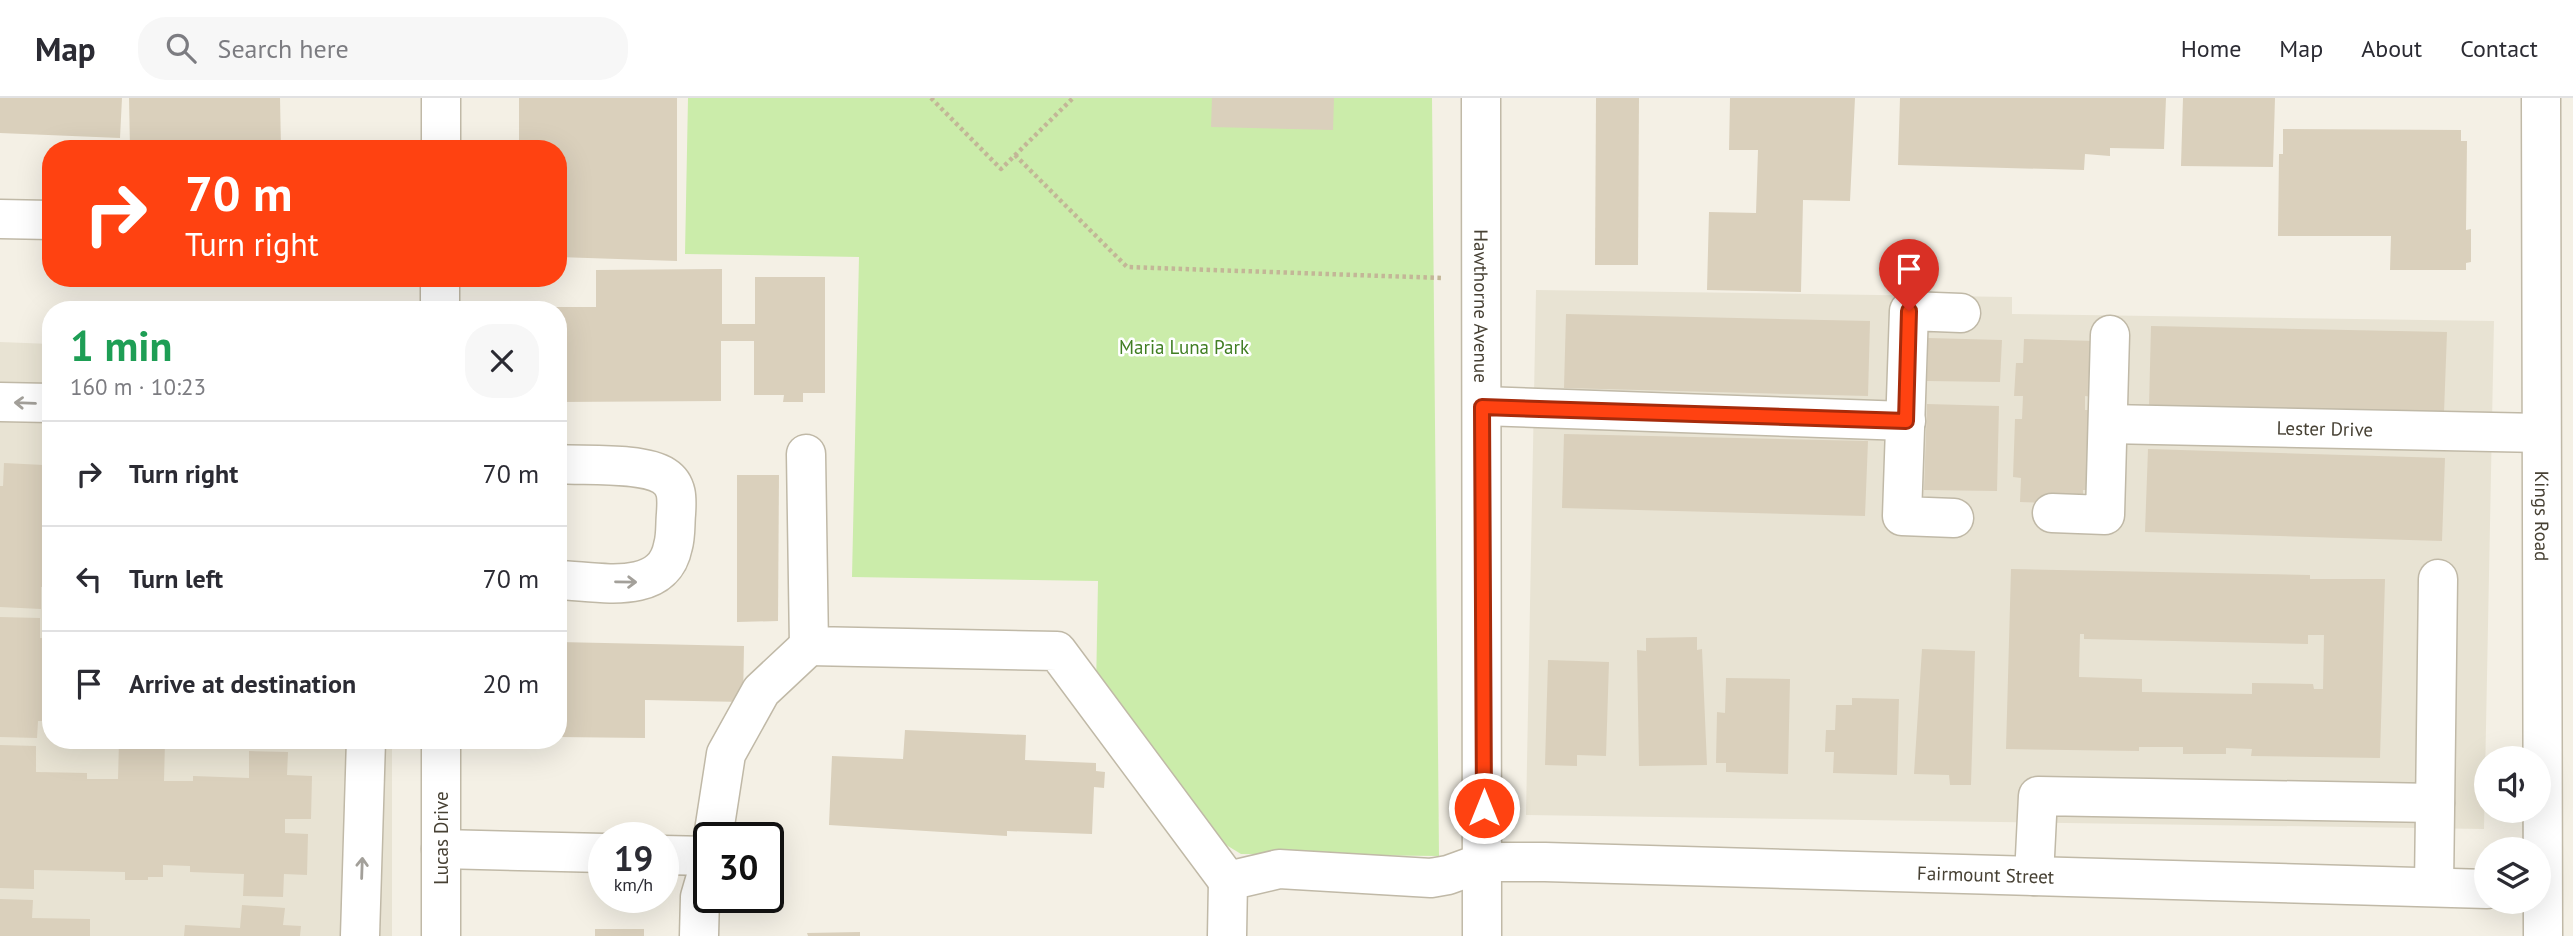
<!DOCTYPE html>
<meta charset="utf-8">
<style>
body{margin:0;font-family:"PT Sans",sans-serif;background:#f7f7f7;color:#2b2b33;height:100vh;display:flex;flex-direction:column;font-size:26px;white-space:nowrap}
*{box-sizing:border-box;margin:0}
p{font-size:23px;color:#7c7c81}
.icon{flex:none;width:38px;height:38px;fill:none;stroke:currentColor;stroke-width:2;stroke-linecap:round;stroke-linejoin:round}
.map{position:relative;flex:1;overflow:hidden}
.details{position:absolute;left:42px;top:203px;width:525px;height:448px;display:flex;flex-direction:column;background:#fff;border-radius:28px;box-shadow:0 7px 28px #0002}
.details>*{flex:none}
.hud{position:absolute;left:42px;top:42px;width:525px;height:147px;border-radius:28px;box-shadow:0 7px 28px #0002;background:#ff4211;color:#fff;overflow:hidden}
.controls{position:absolute;left:2474px;top:648px;display:grid;gap:14px}
.controls a{display:grid;place-items:center;width:77px;height:77px;border-radius:50%;background:#fff;box-shadow:0 7px 28px #0002;font-size:35px}
.speed{position:absolute;left:588px;top:724px;display:flex;gap:14px;font-size:35px;font-weight:700;text-align:center}
.speed>*{display:grid;place-content:center;width:91px;height:91px;border-radius:50%;background:#fff;box-shadow:0 7px 28px #0002;line-height:1}
.speed small{font-size:18px;font-weight:400}
.speed .limit{border:4px solid #111;border-radius:10px;background:#fff;color:#111}
.pin{position:absolute;display:grid;place-items:center;width:60px;height:60px;color:#fff;margin:-72px -30px;border-radius:50% 50% 50% 0;rotate:-45deg;box-shadow:0 0 7px #0007}
.pin .icon{rotate:45deg}
.me{position:absolute;width:77px;margin:-38px;rotate:0deg;stroke-linejoin:round;filter:drop-shadow(0 0 5px #0008)}
.turn{display:flex;align-items:center;gap:24px;height:147px;padding:0 28px;font-size:32px}
.turn .icon{width:91px;height:91px;stroke-width:2.5}
.turn b{display:block;font-size:49px;line-height:60px}
.round{display:grid;place-items:center;flex:none;width:74px;height:74px;border-radius:28px;background:#f7f7f7}
.head{display:flex;align-items:center;justify-content:space-between;height:119px;padding:0 28px}
h1{font-size:42px;font-weight:800;line-height:52px;color:#1e9e55}
ul{padding:0;list-style:none}
li{display:flex;align-items:center;gap:21px;height:105px;padding:0 28px;border-top:2px solid #e1e1e2}
li div{flex:1}
li b{display:block;font-size:26px}
li em{font-style:normal}
header{display:flex;align-items:center;gap:42px;box-sizing:border-box;height:98px;padding:0 35px;background:#fff;border-bottom:2px solid #e1e1e2}
header strong{font-size:33px}
nav{display:flex;gap:38px;margin-inline-start:auto;font-size:24px}
.search{width:490px;height:63px;background:#f7f7f7;display:flex;align-items:center;gap:18px;box-sizing:border-box;padding:0 24px;border-radius:28px;color:#7c7c81;font-size:26px}
.map>svg:first-child{display:block}
.residential{fill:#e8e3d3}
.green{fill:#cbecaa}
.building{fill:#dad0bc;fill-rule:evenodd}
.lines{fill:none;stroke-linecap:round;stroke-linejoin:round}
.minor-casing{stroke:#c0b9a7;stroke-width:41}
.path{stroke:#c3b697;stroke-width:4.5;stroke-dasharray:3.5 3.5;stroke-linecap:butt}
.minor{stroke:#fff;stroke-width:38}
.oneway{stroke:#a3a09a}
.route-casing{stroke:#a62b0b;stroke-width:18}
.route{stroke:#ff4211;stroke-width:12}
.labels{text-anchor:middle;stroke-width:5;stroke-linejoin:round;paint-order:stroke}
.street-label{font-size:19px;fill:#474134;stroke:#fff}
.park-label{font-size:19px;fill:#407e22;stroke:#fff}
</style>
<header>
<strong>Map</strong>
<div class="search"><svg class="icon" aria-label="search" viewBox="0 0 24 24"><circle cx="10" cy="10" r="6"/><path d="M15 15l6 6"/></svg>Search here</div>
<nav><a>Home</a><a>Map</a><a>About</a><a>Contact</a></nav>
</header>
<div class="map">
<svg width="2573" height="838" viewBox="0 0 2573 838">
<rect width="100%" height="100%" fill="#f4f0e5"/>
<g class="residential">
<polygon points="1536,192 2012,199 2012,216 2494,223 2484,731 1526,717"/>
<polygon points="0,244 51,246 51,642 392,642 392,838 0,838"/>
</g>
<polygon class="green" points="688,0 1432,0 1439,758 1241,756 1223,745 1096,592 1098,483 852,479 859,159 685,156"/>
<g class="building">
<polygon points="0,0 122,0 120,40 0,35"/>
<polygon points="129,0 280,0 281,51 130,51"/>
<polygon points="519,0 677,0 677,163 558,159 558,51 519,51"/>
<polygon points="1212,0 1334,0 1333,32 1211,29"/>
<polygon points="1596,0 1639,0 1638,167 1595,167"/>
<polygon points="1730,0 1855,0 1850,103 1803,102 1801,194 1707,192 1709,114 1756,115 1758,52 1729,52"/>
<polygon points="1900,0 2166,0 2164,51 2110,50 2110,58 2085,56 2084,72 1898,67"/>
<polygon points="2183,0 2275,0 2273,69 2181,68"/>
<polygon points="2283,31 2461,32 2461,43 2467,43 2466,132 2471,131 2471,164 2466,165 2466,172 2390,172 2391,138 2278,138 2279,56 2283,56"/>
<polygon points="722,171 722,226 755,226 755,179 825,179 825,295 803,295 803,304 783,304 784,297 754,297 754,243 721,243 721,303 558,304 558,212 540,212 540,209 596,209 596,172"/>
<polygon points="1566,216 1870,223 1868,298 1564,290"/>
<polygon points="2151,228 2447,234 2444,315 2149,309"/>
<polygon points="1928,240 2002,242 2000,284 1927,283"/>
<polygon points="2024,241 2095,243 2093,299 2085,298 2085,312 2092,312 2090,392 2083,392 2083,406 2020,404 2021,380 2013,379 2015,321 2022,321 2023,298 2014,298 2016,265 2023,265"/>
<polygon points="1927,306 1999,308 1997,393 1924,392"/>
<polygon points="1564,336 1868,343 1865,418 1562,410"/>
<polygon points="2148,351 2445,360 2442,443 2145,434"/>
<polygon points="4,365 44,367 43,392 51,392 51,489 41,489 41,511 0,509 0,388 3,388"/>
<polygon points="737,377 779,377 778,523 737,524"/>
<path d="M2011,471l299,6v4h75l-5,179 -129,-2 1,-7 -26,-1v6h-43v-7h-44v4l-133,-2zM2080,536h4v5l224,5v-9h16l-1,54h-9l-1,-5 -61,-1v11l-110,-2v-13l-63,-2z"/>
<polygon points="0,519 40,520 40,540 51,540 51,623 38,623 37,640 0,639"/>
<polygon points="1697,539 1697,552 1702,551 1707,667 1639,668 1637,552 1646,553 1646,540"/>
<polygon points="558,544 744,548 743,604 645,602 645,640 558,639"/>
<polygon points="1922,551 1975,553 1971,687 1950,687 1949,677 1914,676"/>
<polygon points="1548,562 1609,564 1606,658 1577,657 1577,668 1545,667"/>
<polygon points="1726,580 1790,581 1788,676 1726,674 1726,665 1716,665 1717,614 1725,615"/>
<polygon points="1852,600 1899,601 1897,677 1833,675 1834,654 1825,654 1826,632 1835,632 1836,607 1852,607"/>
<polygon points="905,632 1026,637 1025,662 1096,665 1096,673 1105,674 1104,690 1094,689 1092,736 1007,733 1007,738 829,727 832,658 903,661"/>
<polygon points="248,642 288,642 288,648 248,647"/>
<polygon points="119,644 165,644 164,683 193,683 193,678 249,680 249,653 288,654 287,677 312,678 311,721 285,721 285,735 308,736 307,777 284,776 283,799 243,798 244,776 190,774 190,768 163,767 163,779 148,779 148,782 125,782 125,774 34,772 34,791 0,790 0,647 36,648 36,674 87,675 87,681 118,681"/>
<polygon points="0,801 33,802 32,820 90,821 90,838 0,838"/>
<polygon points="242,807 285,810 283,827 301,828 300,838 184,838 185,827 240,830"/>
<rect x="595" y="831" width="49" height="7"/>
<polygon points="860,834 860,838 808,838 807,835"/>
</g>
<g class="lines">
<defs>
<g id="minor">
<path id="s1" d="M1481,0l1,838"/>
<path id="s2" d="M2541,0l2,838"/>
<polyline points="441,51 441,0"/>
<polyline points="0,121 51,122"/>
<polyline points="440,212 440,180"/>
<polyline points="0,304 51,305"/>
<polyline points="1482,308 1906,323"/>
<path id="s3" d="M2108,326l433,9"/>
<polyline points="806,356 809,548 1057,553 1228,783"/>
<path d="M558,366c27,2 85,-2 106,12 14,9 13,23 12,38 -1,10 0,22 -3,32 -10,52 -76,35 -115,34"/>
<polyline points="2052,415 2105,417 2110,237"/>
<polyline points="1954,420 1902,418 1909,213 1961,215"/>
<polyline points="441,642 441,838"/>
<polyline points="713,740 726,656 761,593 809,548"/>
<polyline points="441,751 604,755"/>
<polyline points="663,757 709,758"/>
<polyline points="2034,778 2038,698 2435,705"/>
<polyline points="2434,789 2438,481"/>
<polyline points="360,838 366,642"/>
<polyline points="699,838 700,799 709,768"/>
<path id="s4" d="M1227,838l1,-55 51,-12 152,9 17,-3 36,-13h61l942,27"/>
</g>
</defs>
<use href="#minor" class="minor-casing"/>
<g class="path">
<polyline points="931,0 1001,71 1073,0"/>
<polyline points="1015,57 1127,169 1442,180"/>
</g>
<use href="#minor" class="minor"/>
</g>
<defs><path id="oneway-shaft" d="M-6 0H5M1.5-3L5.5 0L1.5 3" fill="none" stroke-width="1.6" stroke-linecap="round" stroke-linejoin="round" transform="scale(1.75)"/></defs>
<g class="oneway">
<use href="#oneway-shaft" transform="translate(25 305) rotate(-178)"/>
<use href="#oneway-shaft" transform="translate(626 484) rotate(1)"/>
<use href="#oneway-shaft" transform="translate(362 770) rotate(-88)"/>
</g>
<g class="lines">
<defs>
<polyline id="route" points="1484,710 1482,309 1906,323 1909,213"/>
</defs>
<use href="#route" class="route-casing"/>
<use href="#route" class="route"/>
</g>
<g class="labels">
<g class="street-label">
<text dy="7" stroke="none"><textPath href="#s1" startOffset="208">Hawthorne Avenue</textPath></text>
<text dy="7" stroke="none"><textPath href="#s3" startOffset="217">Lester Drive</textPath></text>
<text dy="7" stroke="none"><textPath href="#s2" startOffset="418">Kings Road</textPath></text>
<text transform="translate(441 740) rotate(-90)" y="7">Lucas Drive</text>
<text dy="7" stroke="none"><textPath href="#s4" startOffset="817">Fairmount Street</textPath></text>
</g>
<g class="park-label">
<text x="1184" y="256">Maria Luna Park</text>
</g>
</g>
</svg>
<div class="controls">
<a><svg class="icon" aria-label="sound" viewBox="0 0 24 24"><path d="M4 9h4l5-4v14l-5-4H4zM17 9q2 3 0 6"/></svg></a>
<a><svg class="icon" aria-label="layers" viewBox="0 0 24 24"><path d="M12 4l9 5-9 5-9-5zM3 14l9 5 9-5"/></svg></a>
</div>
<div class="speed"><div>19<small>km/h</small></div><div class="limit">30</div></div>
<div class="pin" style="left:1909px;top:213px;background:#d93025"><svg class="icon" aria-label="arrive" viewBox="0 0 24 24"><path d="M6 21V4h12l-3 4 3 4H6"/></svg></div>
<svg class="me" style="left:1484px;top:710px" viewBox="-20 -20 40 40"><circle r="17" fill="#ff4211" stroke="#fff" stroke-width="3"/><path d="M0-11L8 9 0 5-8 9z" fill="#fff"/></svg>
<div class="hud">
<div class="turn"><svg class="icon" aria-label="right" viewBox="0 0 24 24"><path d="M7 20v-9h11M14 6l5 5-5 5"/></svg><div><b>70 m</b>Turn right</div></div>
</div>
<section class="details">
<div class="head"><div><h1>1 min</h1><p>160 m · 10:23</p></div><a class="round"><svg class="icon" aria-label="close" viewBox="0 0 24 24"><path d="M6 6l12 12M18 6L6 18"/></svg></a></div>
<ul>
<li><svg class="icon" aria-label="right" viewBox="0 0 24 24"><path d="M7 20v-9h11M14 6l5 5-5 5"/></svg><div><b>Turn right</b></div><em>70 m</em></li>
<li><svg class="icon" aria-label="left" viewBox="0 0 24 24"><path d="M17 20v-9H6M10 6l-5 5 5 5"/></svg><div><b>Turn left</b></div><em>70 m</em></li>
<li><svg class="icon" aria-label="arrive" viewBox="0 0 24 24"><path d="M6 21V4h12l-3 4 3 4H6"/></svg><div><b>Arrive at destination</b></div><em>20 m</em></li>
</ul>
</section>
</div>
